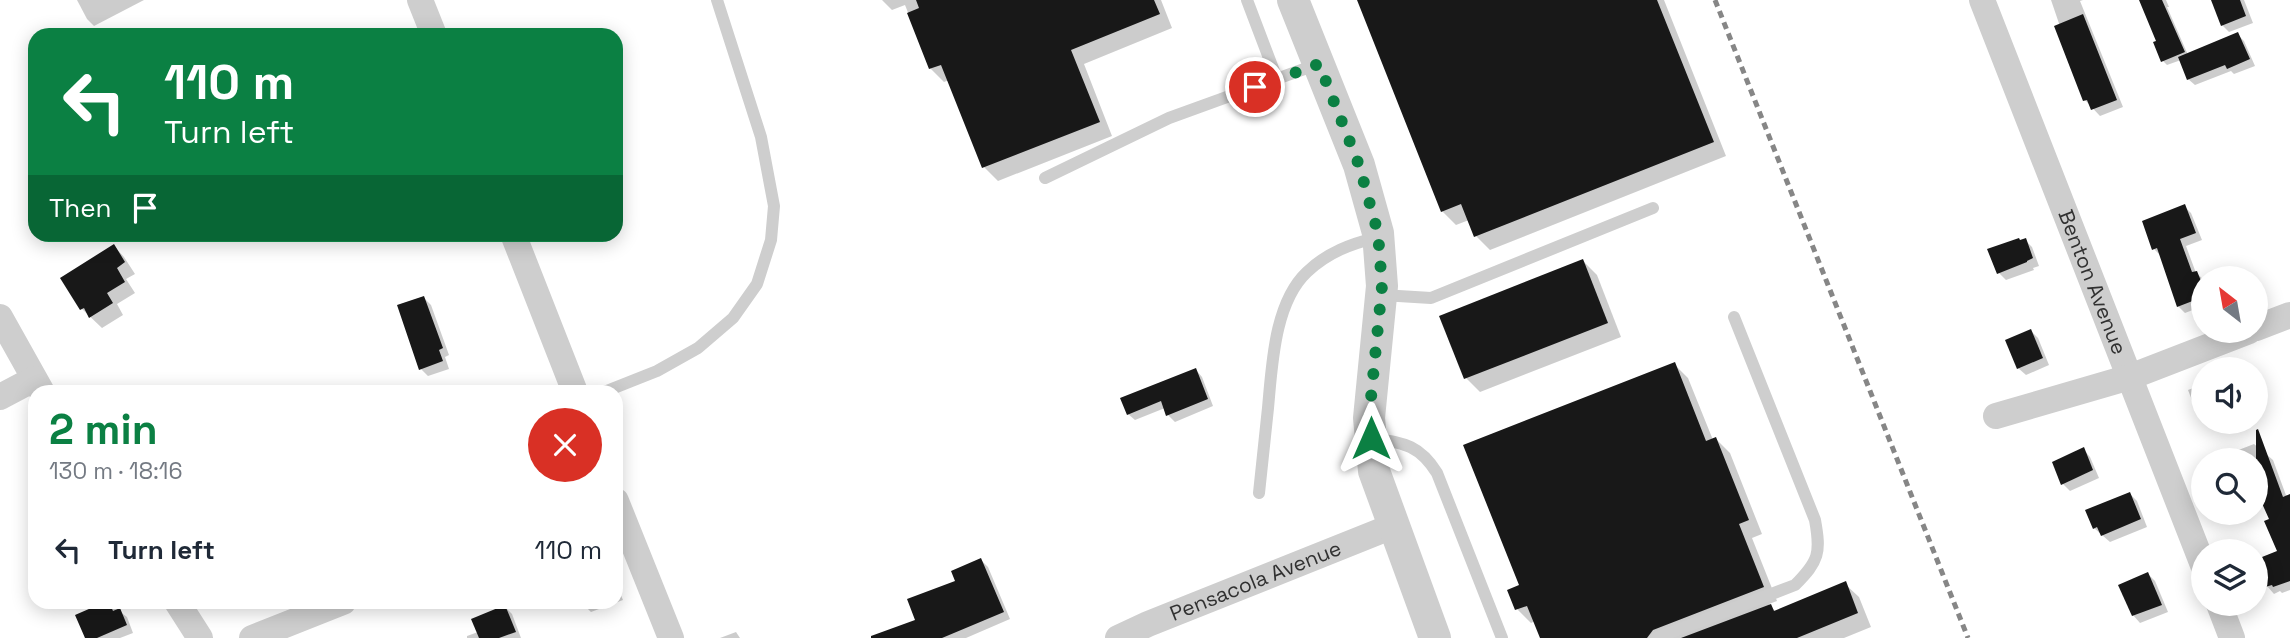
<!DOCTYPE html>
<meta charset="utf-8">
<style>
body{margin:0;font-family:"Space Grotesk",sans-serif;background:#f2f2f3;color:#1f2937;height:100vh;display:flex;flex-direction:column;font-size:26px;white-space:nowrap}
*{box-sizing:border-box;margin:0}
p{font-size:23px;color:#747a83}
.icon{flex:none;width:38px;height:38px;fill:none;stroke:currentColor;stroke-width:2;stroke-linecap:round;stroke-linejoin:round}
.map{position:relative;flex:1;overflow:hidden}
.drawer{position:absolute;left:28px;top:385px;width:595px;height:224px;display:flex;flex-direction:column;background:#fff;border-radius:21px;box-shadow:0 4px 18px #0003}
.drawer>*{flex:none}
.banner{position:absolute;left:28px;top:28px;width:595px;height:214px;border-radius:21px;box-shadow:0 4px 18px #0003;background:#0b8043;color:#fff;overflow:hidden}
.needle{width:46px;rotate:329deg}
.buttons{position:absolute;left:2191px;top:266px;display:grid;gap:14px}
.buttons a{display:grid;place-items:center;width:77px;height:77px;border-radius:50%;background:#fff;box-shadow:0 4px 18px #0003;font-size:35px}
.pin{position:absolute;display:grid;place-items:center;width:60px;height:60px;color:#fff;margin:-30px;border:4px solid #fff;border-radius:50%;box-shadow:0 2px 7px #0007}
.me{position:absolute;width:77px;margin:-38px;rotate:0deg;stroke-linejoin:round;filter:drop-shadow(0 0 5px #0008)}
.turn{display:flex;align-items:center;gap:24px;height:147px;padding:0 21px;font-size:32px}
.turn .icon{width:91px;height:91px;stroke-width:2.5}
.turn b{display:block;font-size:49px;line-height:60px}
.then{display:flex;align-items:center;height:66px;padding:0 21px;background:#0003;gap:14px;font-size:26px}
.round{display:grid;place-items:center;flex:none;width:74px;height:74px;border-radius:37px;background:#f2f2f3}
.overview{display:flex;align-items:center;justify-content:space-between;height:119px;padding:0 21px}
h1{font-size:42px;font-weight:700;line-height:52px;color:#0b8043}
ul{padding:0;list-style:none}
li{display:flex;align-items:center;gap:21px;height:91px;padding:0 21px}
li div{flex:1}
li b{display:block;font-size:26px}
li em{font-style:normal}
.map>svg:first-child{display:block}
.shadow{fill:#0003}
.building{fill:#181818}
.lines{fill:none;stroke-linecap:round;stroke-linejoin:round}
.service{stroke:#cecece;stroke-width:12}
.minor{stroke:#cecece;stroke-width:26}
.tertiary{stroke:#cecece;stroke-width:32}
.rail{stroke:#868686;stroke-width:5;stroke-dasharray:7 5;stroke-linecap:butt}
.route{stroke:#0b8043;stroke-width:12;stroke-dasharray:0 21.6}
.labels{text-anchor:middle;stroke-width:7;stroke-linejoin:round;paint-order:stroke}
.street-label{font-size:21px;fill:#313131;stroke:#fff}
</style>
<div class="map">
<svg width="2290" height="638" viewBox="0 0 2290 638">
<rect width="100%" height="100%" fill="#fff"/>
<g class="shadow">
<polygon points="77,0 144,0 94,26 87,19"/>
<polygon points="882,0 1161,0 1172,28 1084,64 1112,136 998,181 984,167 949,80 944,82 930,68 905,5 892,10"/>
<polygon points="1359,0 1664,0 1726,156 1490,250 1476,236 1469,220 1456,225 1442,211"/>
<polygon points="2051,0 2083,0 2080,1 2123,107 2100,116 2085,100"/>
<polygon points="2141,0 2166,0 2169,7 2167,7 2188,55 2238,35 2244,41 2255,66 2234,74 2231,71 2195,85 2188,79 2181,60 2167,65 2163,61 2158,42"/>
<polygon points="2213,0 2244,0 2253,23 2229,32 2222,25"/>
<polygon points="220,29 227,35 204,35"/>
<polygon points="2184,206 2191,213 2202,240 2186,246 2196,273 2203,279 2203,306 2185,313 2178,306 2161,256 2154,249"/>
<polygon points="2025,240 2032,247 2039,266 2033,268 2034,270 2006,280 1999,273 2021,242"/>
<polygon points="114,246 124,257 135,274 126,279 135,293 117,304 123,315 102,328 82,309"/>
<polygon points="1583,261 1597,275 1621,337 1480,392 1466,378"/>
<polygon points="424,298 431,305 449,355 445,357 449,369 428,376 421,369"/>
<polygon points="2031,331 2038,338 2049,365 2026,375 2018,368"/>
<polygon points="1674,364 1688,378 1713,440 1716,439 1730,453 1762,534 1752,538 1777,601 1769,604 1776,612 1845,584 1859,597 1871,627 1844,638 1542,638 1535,621 1531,623 1517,609 1521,586"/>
<polygon points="1196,370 1202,377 1213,406 1175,422 1168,415 1165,408 1135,420 1128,414"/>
<polygon points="2203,381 2203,419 2197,413 2188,390 2201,385 2200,383"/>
<polygon points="2254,444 2273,460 2287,498 2290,496 2290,590 2282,593 2280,591 2274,594 2267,586 2279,552 2271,520 2256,485 2256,460 2225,460 2223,456"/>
<polygon points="2083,449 2090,457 2099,478 2070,491 2063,484"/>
<polygon points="2130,494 2137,501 2147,527 2110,542 2094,528"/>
<polygon points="981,560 988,567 1010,619 966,638 871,638 917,621"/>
<polygon points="2148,574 2155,581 2168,612 2140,623 2133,615"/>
<polygon points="616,584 623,600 591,612 584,605 583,602 616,602"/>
<polygon points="108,603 127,617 133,633 120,638 86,638"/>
<polygon points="505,607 512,614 521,638 467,638 467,636 478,632"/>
<polygon points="736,632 740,638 720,638"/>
</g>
<g class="building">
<polygon points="916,0 1154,0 1160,14 1071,50 1100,122 982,168 941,65 929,69 907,13 919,8"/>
<polygon points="1357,0 1657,0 1714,142 1474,237 1461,204 1441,212"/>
<polygon points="2139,0 2162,0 2185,52 2161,62 2153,42 2156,41"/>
<polygon points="2211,0 2240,0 2246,16 2221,26"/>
<polygon points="2083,14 2117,100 2091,110 2087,100 2083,101 2054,26"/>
<polygon points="2238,32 2250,59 2227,69 2225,65 2187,80 2178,57"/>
<polygon points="2185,204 2196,233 2180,239 2192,272 2197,271 2203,286 2203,297 2177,307 2157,248 2152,250 2142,221"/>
<polygon points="2019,238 2020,240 2026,238 2033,258 2027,261 2027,262 1997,274 1987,249"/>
<polygon points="114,244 125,262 117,268 125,282 107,293 113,303 89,318 84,308 80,310 60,278"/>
<polygon points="1583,259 1608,323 1464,379 1439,316"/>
<polygon points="424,296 443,348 439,350 443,361 419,370 397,305"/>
<polygon points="2031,329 2043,358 2017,369 2005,340"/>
<polygon points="1675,362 1706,441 1716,437 1749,520 1739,524 1764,587 1653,630 1647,638 1540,638 1527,606 1515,610 1507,590 1519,585 1463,445"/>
<polygon points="1196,368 1208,399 1166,416 1161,401 1127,415 1120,398"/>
<polygon points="2258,429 2283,497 2290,494 2290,581 2273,587 2272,585 2265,587 2256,564 2263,560 2262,557 2277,551 2264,521 2269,519 2256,490 2256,430"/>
<polygon points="2084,447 2093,470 2061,485 2052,462"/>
<polygon points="2130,492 2141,519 2101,536 2097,527 2093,529 2085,510"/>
<polygon points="981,558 1004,612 942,638 871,638 871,636 915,620 907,599 955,581 951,571"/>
<polygon points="2148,572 2162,605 2132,616 2118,585"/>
<polygon points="1846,581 1858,613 1797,638 1681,638 1771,604 1774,611"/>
<polygon points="105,602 109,602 113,611 120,608 127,625 97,638 85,638 75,615"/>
<polygon points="505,605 516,632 499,638 479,638 471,619"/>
</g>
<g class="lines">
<g class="service">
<polyline points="1247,0 1277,79"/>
<polyline points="1045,178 1169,118 1318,64"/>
<polyline points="1382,295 1431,298 1653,208"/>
<polyline points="604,392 657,371 698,348 733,318 757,284 771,240 774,206 761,137 717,0"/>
<path d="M1371,438c32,5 48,6 66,35l65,165"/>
<path d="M1259,493c3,-28 6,-56 9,-85 4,-42 6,-105 39,-136 21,-20 44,-28 71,-35"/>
<path d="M1656,638l139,-53c24,-24 26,-32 20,-65l-81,-203"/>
</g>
<g class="minor">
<polyline points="420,0 434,35"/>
<path id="s1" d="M1982,0l221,565"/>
<polyline points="513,234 575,392"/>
<polyline points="0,317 42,392"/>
<polyline points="2256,328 2290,315"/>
<polyline points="0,397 34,379"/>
<polyline points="1996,416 2130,377 2249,331"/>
<polyline points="616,501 671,638"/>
<polyline points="177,602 200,638"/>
<polyline points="2219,604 2232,638"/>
<polyline points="252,638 343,602"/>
<path id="s2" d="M1118,638l30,-14 245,-98"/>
</g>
<polyline class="tertiary" points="1293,0 1359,165 1378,233 1382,286 1369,418 1374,471 1435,638"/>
<polyline class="rail" points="1715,0 1968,638"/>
</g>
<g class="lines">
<polyline class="route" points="1255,87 1319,64 1359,165 1378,233 1382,286 1369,418 1371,438"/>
</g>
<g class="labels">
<g class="street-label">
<text dy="7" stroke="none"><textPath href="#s1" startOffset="303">Benton Avenue</textPath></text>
<text dy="7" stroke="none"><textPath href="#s2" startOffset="149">Pensacola Avenue</textPath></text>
</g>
</g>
</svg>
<div class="buttons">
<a><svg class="needle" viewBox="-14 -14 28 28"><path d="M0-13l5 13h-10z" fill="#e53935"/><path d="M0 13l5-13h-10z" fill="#747a83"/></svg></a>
<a><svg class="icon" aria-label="sound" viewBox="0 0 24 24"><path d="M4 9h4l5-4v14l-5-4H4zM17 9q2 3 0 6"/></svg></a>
<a><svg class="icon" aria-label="search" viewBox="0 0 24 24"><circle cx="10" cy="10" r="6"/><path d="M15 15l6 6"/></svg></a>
<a><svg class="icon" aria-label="layers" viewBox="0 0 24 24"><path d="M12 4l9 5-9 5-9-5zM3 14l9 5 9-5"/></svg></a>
</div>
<div class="pin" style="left:1255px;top:87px;background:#d93025"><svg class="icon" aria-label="arrive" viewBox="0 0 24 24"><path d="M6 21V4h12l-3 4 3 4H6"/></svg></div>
<svg class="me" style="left:1371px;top:438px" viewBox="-20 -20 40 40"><path d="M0-17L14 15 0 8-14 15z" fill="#0b8043" stroke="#fff" stroke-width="4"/></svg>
<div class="banner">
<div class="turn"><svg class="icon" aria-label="left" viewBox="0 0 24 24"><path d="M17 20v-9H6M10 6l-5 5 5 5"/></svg><div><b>110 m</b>Turn left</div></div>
<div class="then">Then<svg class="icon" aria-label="arrive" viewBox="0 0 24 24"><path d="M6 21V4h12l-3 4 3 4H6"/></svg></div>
</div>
<section class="drawer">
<div class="overview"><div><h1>2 min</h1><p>130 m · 18:16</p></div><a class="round" style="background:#d93025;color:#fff"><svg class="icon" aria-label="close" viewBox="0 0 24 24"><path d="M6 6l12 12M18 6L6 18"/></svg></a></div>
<ul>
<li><svg class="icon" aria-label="left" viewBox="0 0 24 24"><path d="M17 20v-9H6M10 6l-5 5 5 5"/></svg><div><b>Turn left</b></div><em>110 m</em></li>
</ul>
</section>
</div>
